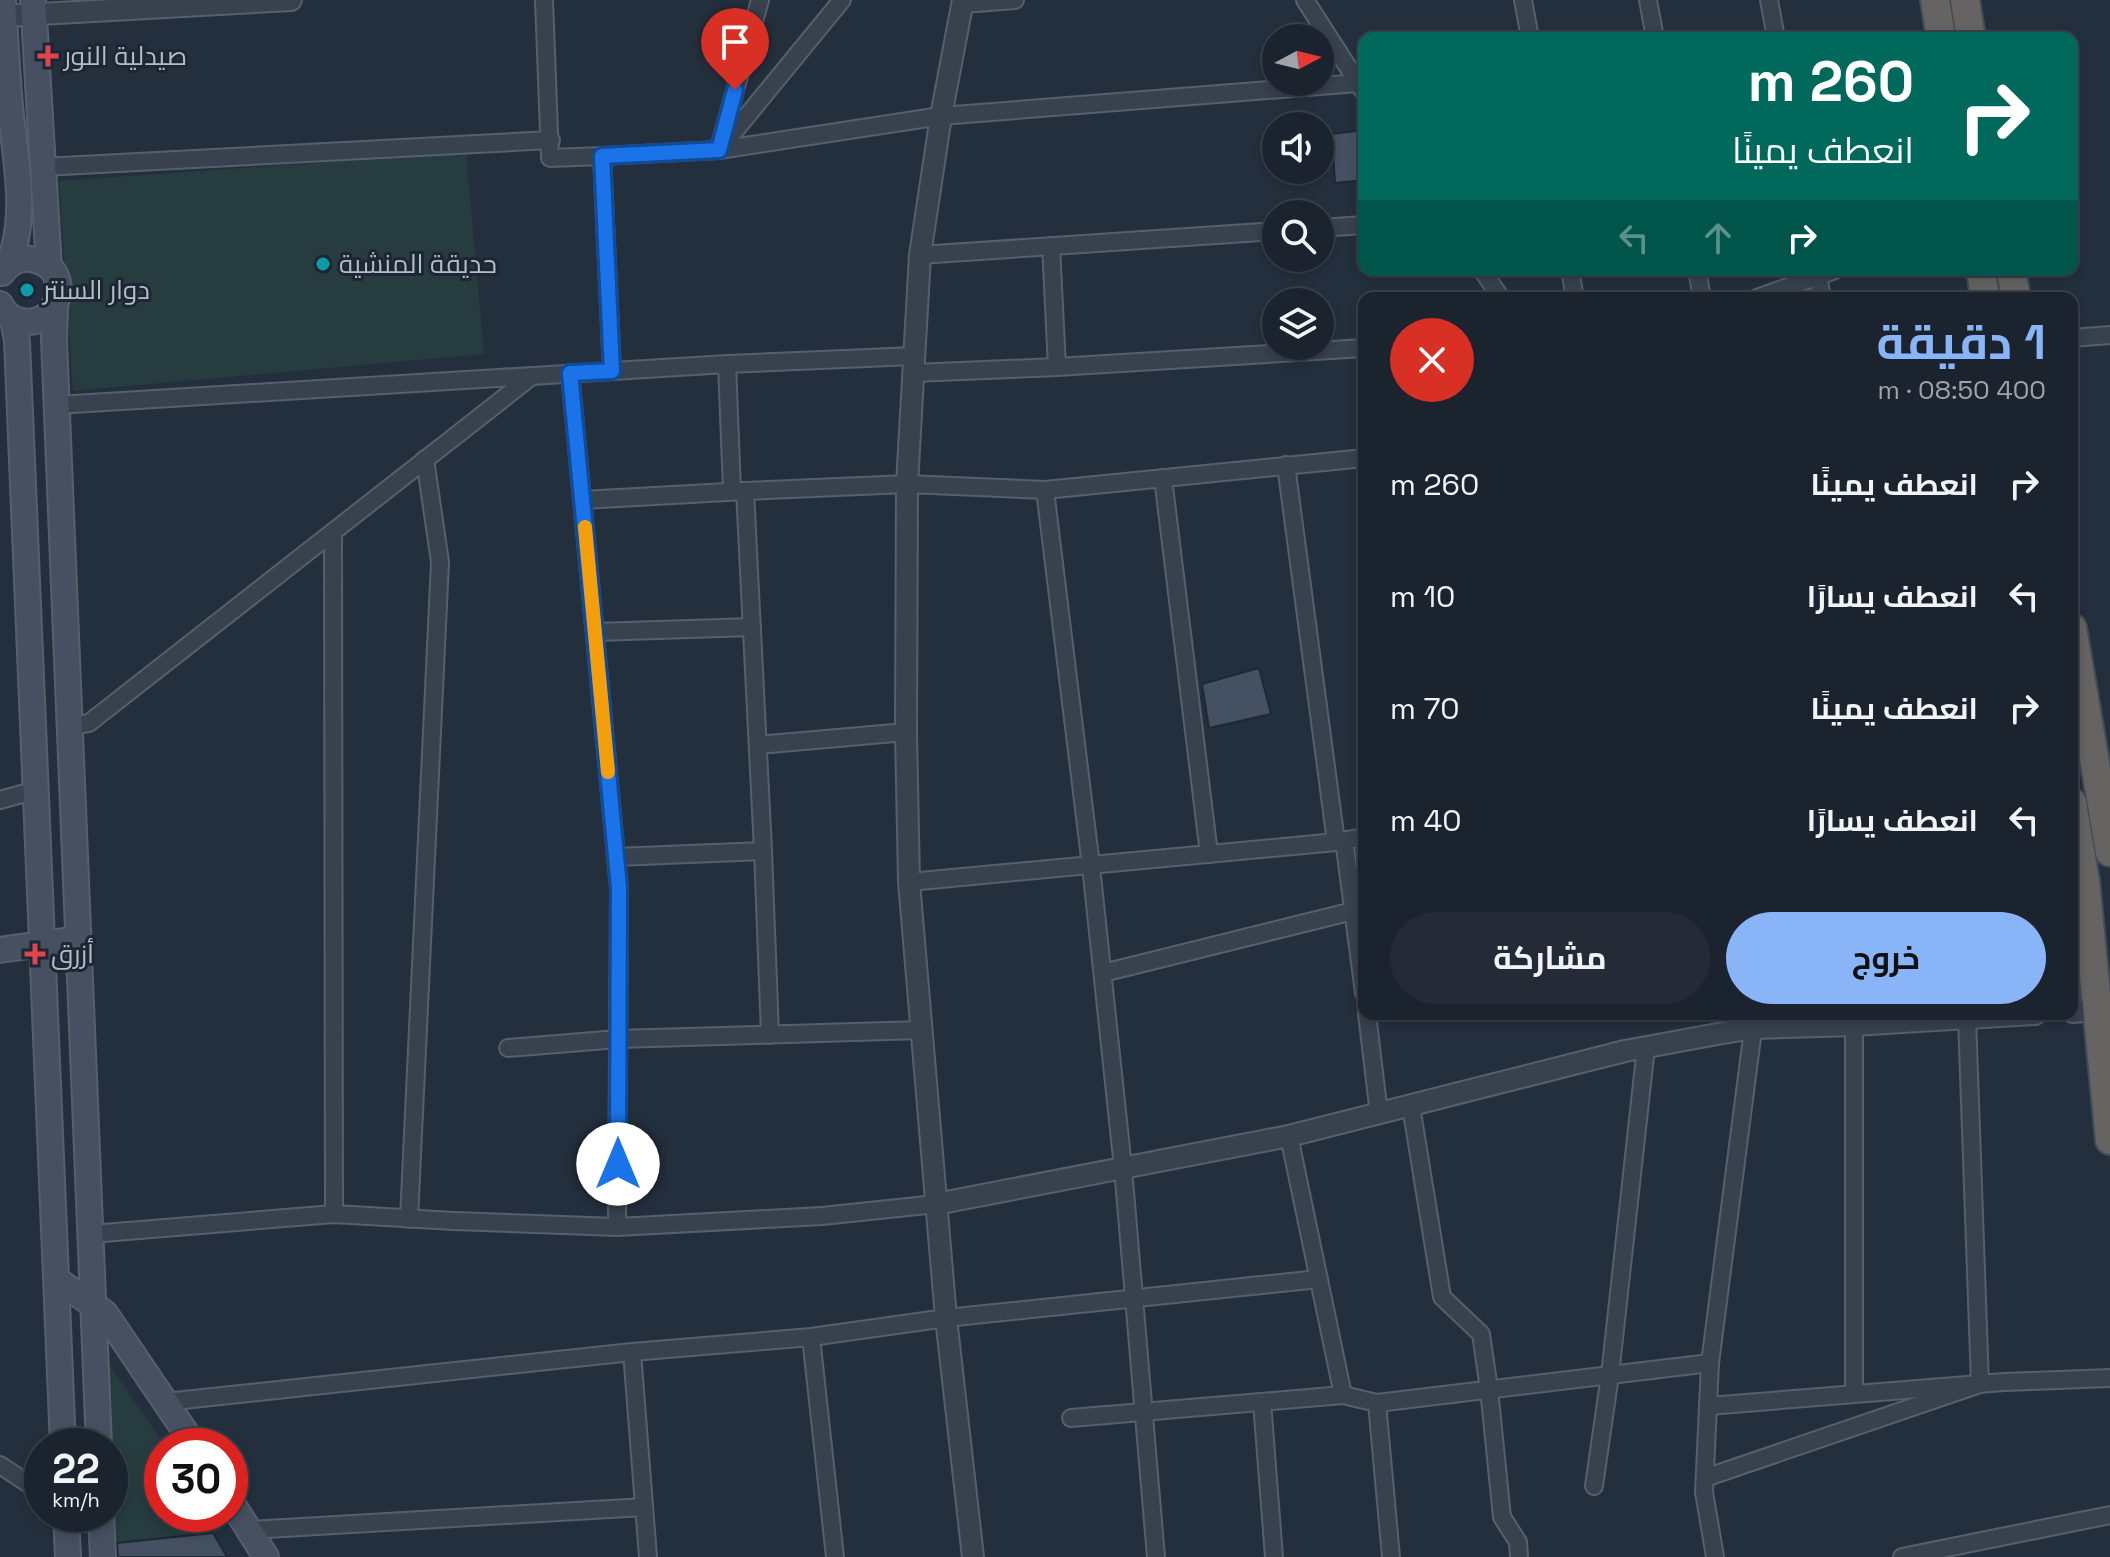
<!DOCTYPE html>
<html lang="ar">
<meta charset="utf-8">
<style>
body{margin:0;font-family:"Space Grotesk",Cairo,sans-serif;background:#242b36;color:#f1f3f6;direction:rtl;height:100vh;display:flex;flex-direction:column;font-size:30px;white-space:nowrap}
*{box-sizing:border-box;margin:0}
p{font-size:26px;color:#a0a4aa}
.icon{flex:none;width:44px;height:44px;fill:none;stroke:currentColor;stroke-width:2;stroke-linecap:round;stroke-linejoin:round}
.map{position:relative;flex:1;overflow:hidden;direction:ltr}
.side{position:absolute;left:1358px;top:292px;width:720px;height:728px;display:flex;flex-direction:column;background:#1b232e;border-radius:16px;box-shadow:0 4px 12px #0003,0 0 0 2px #39404a;direction:rtl}
.side>*{flex:none}
.guide{position:absolute;left:1358px;top:32px;width:720px;height:244px;border-radius:16px;box-shadow:0 4px 12px #0003,0 0 0 2px #39404a;direction:rtl;background:#00695c;color:#fff;overflow:hidden}
.needle{width:52px;rotate:83deg}
.buttons{position:absolute;left:1262px;top:24px;display:grid;gap:16px}
.buttons a{display:grid;place-items:center;width:72px;height:72px;border-radius:50%;background:#1b232e;box-shadow:0 4px 12px #0003,0 0 0 2px #39404a;font-size:40px}
.speed{position:absolute;left:24px;top:1428px;display:flex;gap:16px;font-size:40px;font-weight:700;text-align:center}
.speed>*{display:grid;place-content:center;width:104px;height:104px;border-radius:50%;background:#1b232e;box-shadow:0 4px 12px #0003,0 0 0 2px #39404a;line-height:1}
.speed small{font-size:20px;font-weight:400}
.speed .limit{border:12px solid #d22;background:#fff;color:#111}
.pin{position:absolute;display:grid;place-items:center;width:68px;height:68px;color:#fff;margin:-82px -34px;border-radius:50% 50% 50% 0;rotate:-45deg;box-shadow:0 0 8px #0007}
.pin .icon{rotate:45deg}
.me{position:absolute;width:88px;margin:-44px;rotate:0deg;stroke-linejoin:round;filter:drop-shadow(0 0 6px #0008)}
.turn{display:flex;align-items:center;gap:28px;height:168px;padding:0 32px;font-size:36px}
.turn .icon{width:104px;height:104px;stroke-width:2.5}
.turn b{display:block;font-size:56px;line-height:68px}
.lanes{display:flex;align-items:center;height:76px;padding:0 32px;background:#0003;justify-content:center;gap:40px;direction:ltr}
.lanes .off{opacity:.35}
.round{display:grid;place-items:center;flex:none;width:84px;height:84px;border-radius:42px;background:#242b36}
.head{display:flex;align-items:center;justify-content:space-between;height:136px;padding:0 32px}
h1{font-size:48px;font-weight:700;line-height:60px;color:#8ab4f8}
.cta{display:flex;gap:16px;margin-top:auto;padding:16px 32px}
.cta a{flex:1;height:92px;border-radius:48px;background:#8ab4f8;color:#111;font-size:32px;font-weight:700;line-height:92px;text-align:center}
.cta a+a{background:#242b36;color:#f1f3f6}
ul{padding:0;list-style:none}
li{display:flex;align-items:center;gap:24px;height:112px;padding:0 32px}
li div{flex:1}
li b{display:block;font-size:30px}
li em{font-style:normal}
.map>svg:first-child{display:block}
.green{fill:#263c3f}
.building{fill:#455162;stroke:#1f2835;stroke-width:2}
.lines{fill:none;stroke-linecap:round;stroke-linejoin:round}
.minor-casing{stroke:#565f6c;stroke-width:20}
.tertiary-casing{stroke:#565f6c;stroke-width:24}
.secondary-casing{stroke:#565f6c;stroke-width:28}
.trunk-casing{stroke:#434c59;stroke-width:32}
.minor{stroke:#38414e;stroke-width:16}
.tertiary{stroke:#38414e;stroke-width:20}
.secondary{stroke:#465061;stroke-width:24}
.trunk{stroke:#656462;stroke-width:28}
.route-casing{stroke:#114b97;stroke-width:20}
.route{stroke:#1a73e8;stroke-width:14}
.slow{stroke:#f59e0b;stroke-width:14}
.health-dot{fill:#e0444e;stroke:#1d2633;stroke-width:3}
.culture-dot{fill:#0f9aa8;stroke:#1d2633;stroke-width:3}
.labels{text-anchor:middle;stroke-width:6;stroke-linejoin:round;paint-order:stroke}
.poi-label{font-size:26px;fill:#b4bcc9;stroke:#1d2633;text-anchor:start}
</style>
<div class="map">
<svg width="2110" height="1557" viewBox="0 0 2110 1557">
<rect width="100%" height="100%" fill="#242f3e"/>
<g class="green">
<polygon points="466,152 484,354 73,391 59,181"/>
<polygon points="100,1351 165,1446 162,1446 162,1514 212,1514 223,1530 114,1543 110,1487 110,1446"/>
</g>
<g class="building">
<polygon points="1364,130 1364,180 1335,183 1332,134"/>
<polygon points="1259,668 1271,714 1209,728 1202,684"/>
<polygon points="213,1533 227,1557 118,1557 117,1543"/>
</g>
<g class="lines">
<defs>
<g id="minor">
<polyline points="544,0 550,158 602,156 612,371"/>
<polyline points="1305,0 1364,92"/>
<polyline points="1523,0 1530,38"/>
<polyline points="1648,0 1655,38"/>
<polyline points="1769,0 1776,38"/>
<polyline points="963,4 1015,0"/>
<polyline points="720,145 760,0"/>
<polyline points="719,150 842,0"/>
<polyline points="602,156 719,150 941,116 1358,83"/>
<polyline points="43,167 551,140"/>
<polyline points="1320,228 1364,225"/>
<polyline points="1051,246 1057,367 1364,348"/>
<polyline points="920,255 1276,231"/>
<polyline points="1482,270 1501,298"/>
<polyline points="1570,270 1575,298"/>
<polyline points="1697,270 1702,298"/>
<polyline points="1817,270 1822,298"/>
<polyline points="1757,298 1835,270"/>
<polyline points="2072,338 2110,335"/>
<polyline points="727,364 732,491"/>
<polyline points="570,373 619,888 617,1227"/>
<polyline points="913,373 1057,367"/>
<polyline points="57,405 727,364 914,356"/>
<polyline points="1286,465 1336,842"/>
<polyline points="1163,478 1209,854"/>
<polyline points="1045,490 1091,866 1123,1168 1156,1557"/>
<polyline points="582,500 745,491 907,484 1045,490 1364,458"/>
<polyline points="333,532 334,1214"/>
<polyline points="595,632 752,627"/>
<polyline points="68,727 89,723 532,376"/>
<polyline points="758,745 906,732"/>
<polyline points="0,800 36,790"/>
<polyline points="1344,840 1364,993"/>
<polyline points="763,851 770,1035"/>
<polyline points="616,857 763,851 745,491"/>
<polyline points="909,882 1336,842 1364,837"/>
<polyline points="1103,973 1353,911"/>
<polyline points="1367,1014 1379,1114"/>
<polyline points="508,1048 618,1039 921,1030"/>
<polyline points="1411,1106 1442,1297 1481,1334 1489,1389 1502,1517 1518,1542 1519,1557"/>
<polyline points="1289,1136 1343,1395 1377,1403 1391,1557"/>
<polyline points="409,1219 440,562 425,459"/>
<polyline points="91,1234 334,1214 454,1221 617,1227 822,1216 936,1204"/>
<polyline points="811,1337 835,1557"/>
<polyline points="632,1352 648,1557"/>
<polyline points="1854,1394 1854,1025"/>
<polyline points="165,1402 632,1352 811,1337 946,1318 1319,1279"/>
<polyline points="1262,1402 1274,1557"/>
<polyline points="1377,1403 1710,1363"/>
<polyline points="1708,1406 2004,1382 2110,1378"/>
<polyline points="1071,1418 1343,1395"/>
<polyline points="0,1465 42,1493"/>
<polyline points="1705,1478 1980,1384 1967,1018"/>
<polyline points="1594,1486 1610,1375 1646,1047"/>
<polyline points="249,1530 644,1507"/>
<polyline points="1715,1557 1704,1492 1710,1363 1755,1014"/>
<polyline points="1902,1557 2110,1515"/>
</g>
<g id="tertiary">
<polyline points="963,0 941,116 920,255 907,484 906,732 909,882 946,1318 973,1557"/>
<polyline points="4,16 291,0"/>
<polyline points="2072,1012 2098,1010"/>
<polyline points="936,1204 1289,1136 1625,1051 1723,1033 1754,1028 1854,1025 2035,1014"/>
</g>
<g id="secondary">
<path d="M3,0c2,35 4,71 7,106 5,51 19,112 -2,159"/>
<polyline points="33,0 49,267"/>
<path d="M0,304c4,8 10,14 18,16 41,13 58,-51 17,-60 -13,-4 -25,2 -33,13"/>
<polyline points="55,308 54,340 99,1446"/>
<polyline points="13,319 17,341 63,1446"/>
<polyline points="0,950 78,939"/>
<polyline points="57,1280 105,1313 195,1446"/>
<polyline points="230,1500 266,1557"/>
<polyline points="66,1514 68,1557"/>
<polyline points="101,1514 103,1557"/>
</g>
<g id="trunk">
<polyline points="1935,0 1941,38"/>
<polyline points="1965,0 1971,38"/>
<polyline points="1981,270 1985,298"/>
<polyline points="2011,270 2016,298"/>
<polyline points="2072,628 2110,852"/>
<polyline points="2072,803 2085,881 2110,1140"/>
</g>
</defs>
<use href="#minor" class="minor-casing"/>
<use href="#tertiary" class="tertiary-casing"/>
<use href="#secondary" class="secondary-casing"/>
<use href="#trunk" class="trunk-casing"/>
<use href="#minor" class="minor"/>
<use href="#tertiary" class="tertiary"/>
<use href="#secondary" class="secondary"/>
<use href="#trunk" class="trunk"/>
</g>
<g class="lines">
<defs>
<polyline id="route" points="618,1164 619,888 570,373 612,371 602,156 719,150 735,90"/>
</defs>
<use href="#route" class="route-casing"/>
<use href="#route" class="route"/>
<polyline class="slow" points="585,527 608,772"/>
</g>
<g class="health-dot">
<path d="M44 44h8v8h8v8h-8v8h-8v-8h-8v-8h8z"/>
<path d="M31 942h8v8h8v8h-8v8h-8v-8h-8v-8h8z"/>
</g>
<g class="culture-dot">
<circle cx="323" cy="264" r="8"/>
<circle cx="27" cy="290" r="8"/>
</g>
<g class="labels">
<g class="poi-label">
<text x="64" y="65">صيدلية النور</text>
<text x="339" y="273">حديقة المنشية</text>
<text x="43" y="299">دوار السنتر</text>
<text x="51" y="963">أزرق</text>
</g>
</g>
</svg>
<div class="buttons">
<a><svg class="needle" viewBox="-14 -14 28 28"><path d="M0-13l5 13h-10z" fill="#e53935"/><path d="M0 13l5-13h-10z" fill="#a0a4aa"/></svg></a>
<a><svg class="icon" aria-label="sound" viewBox="0 0 24 24"><path d="M4 9h4l5-4v14l-5-4H4zM17 9q2 3 0 6"/></svg></a>
<a><svg class="icon" aria-label="search" viewBox="0 0 24 24"><circle cx="10" cy="10" r="6"/><path d="M15 15l6 6"/></svg></a>
<a><svg class="icon" aria-label="layers" viewBox="0 0 24 24"><path d="M12 4l9 5-9 5-9-5zM3 14l9 5 9-5"/></svg></a>
</div>
<div class="speed"><div>22<small>km/h</small></div><div class="limit">30</div></div>
<div class="pin" style="left:735px;top:90px;background:#d93025"><svg class="icon" aria-label="arrive" viewBox="0 0 24 24"><path d="M6 21V4h12l-3 4 3 4H6"/></svg></div>
<svg class="me" style="left:618px;top:1164px" viewBox="-20 -20 40 40"><circle r="19" fill="#fff"/><path d="M0-13L10 11 0 6-10 11z" fill="#1a73e8"/></svg>
<div class="guide">
<div class="turn"><svg class="icon" aria-label="right" viewBox="0 0 24 24"><path d="M7 20v-9h11M14 6l5 5-5 5"/></svg><div><b>260 m</b>انعطف يمينًا</div></div>
<div class="lanes"><svg class="icon off" aria-label="left" viewBox="0 0 24 24"><path d="M17 20v-9H6M10 6l-5 5 5 5"/></svg><svg class="icon off" aria-label="ahead" viewBox="0 0 24 24"><path d="M12 20V5M6 11l6-6 6 6"/></svg><svg class="icon" aria-label="right" viewBox="0 0 24 24"><path d="M7 20v-9h11M14 6l5 5-5 5"/></svg></div>
</div>
<section class="side">
<div class="head"><div><h1>1 دقيقة</h1><p>400 m · 08:50</p></div><a class="round" style="background:#d93025;color:#fff"><svg class="icon" aria-label="close" viewBox="0 0 24 24"><path d="M6 6l12 12M18 6L6 18"/></svg></a></div>
<ul>
<li><svg class="icon" aria-label="right" viewBox="0 0 24 24"><path d="M7 20v-9h11M14 6l5 5-5 5"/></svg><div><b>انعطف يمينًا</b></div><em>260 m</em></li>
<li><svg class="icon" aria-label="left" viewBox="0 0 24 24"><path d="M17 20v-9H6M10 6l-5 5 5 5"/></svg><div><b>انعطف يسارًا</b></div><em>10 m</em></li>
<li><svg class="icon" aria-label="right" viewBox="0 0 24 24"><path d="M7 20v-9h11M14 6l5 5-5 5"/></svg><div><b>انعطف يمينًا</b></div><em>70 m</em></li>
<li><svg class="icon" aria-label="left" viewBox="0 0 24 24"><path d="M17 20v-9H6M10 6l-5 5 5 5"/></svg><div><b>انعطف يسارًا</b></div><em>40 m</em></li>
</ul>
<div class="cta"><a>خروج</a><a>مشاركة</a></div>
</section>
</div>
